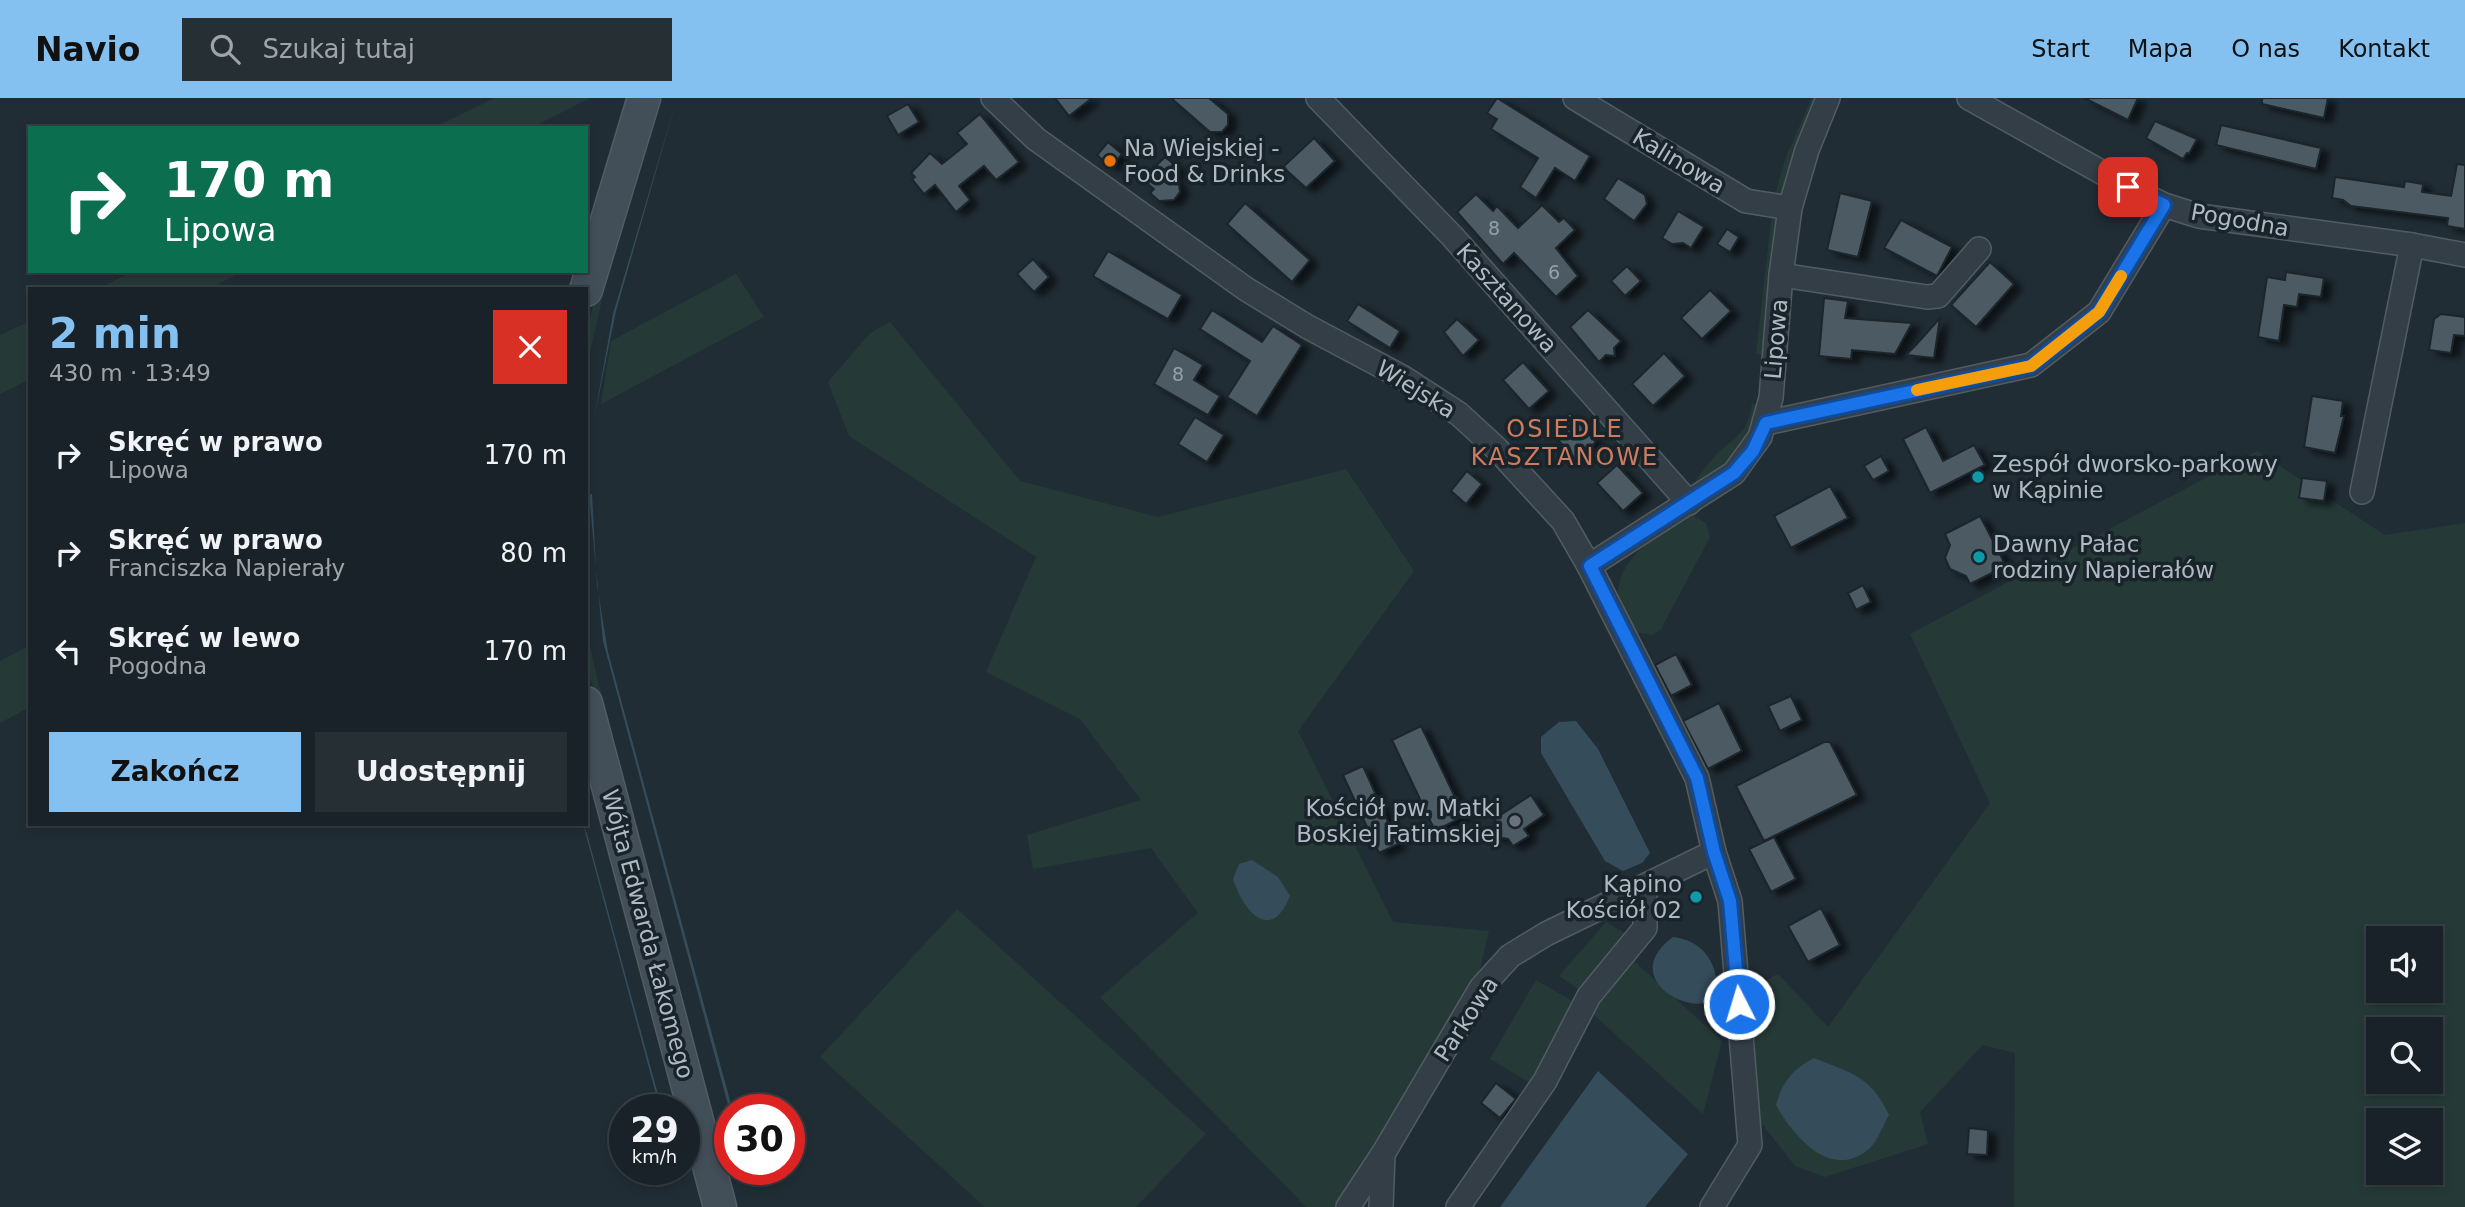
<!DOCTYPE html>
<html lang="pl">
<meta charset="utf-8">
<style>
body{margin:0;font-family:"DejaVu Sans",sans-serif;background:#262f34;color:#f1f3f6;height:100vh;display:flex;flex-direction:column;font-size:26px;white-space:nowrap}
*{box-sizing:border-box;margin:0}
p{font-size:23px;color:#9fa4a8}
.icon{flex:none;width:38px;height:38px;fill:none;stroke:currentColor;stroke-width:2;stroke-linecap:round;stroke-linejoin:round}
.map{position:relative;flex:1;overflow:hidden}
.sheet{position:absolute;left:28px;top:189px;width:560px;height:539px;display:flex;flex-direction:column;background:#192228;border-radius:0px;box-shadow:0 4px 10px #0003,0 0 0 2px #373f45}
.sheet>*{flex:none}
.guide{position:absolute;left:28px;top:28px;width:560px;height:147px;border-radius:0px;box-shadow:0 4px 10px #0003,0 0 0 2px #373f45;background:#0b6e4f;color:#fff;overflow:hidden}
.fabs{position:absolute;left:2366px;top:828px;display:grid;gap:14px}
.fabs a{display:grid;place-items:center;width:77px;height:77px;border-radius:0px;background:#192228;box-shadow:0 4px 10px #0003,0 0 0 2px #373f45;font-size:35px}
.speed{position:absolute;left:609px;top:996px;display:flex;gap:14px;font-size:35px;font-weight:700;text-align:center}
.speed>*{display:grid;place-content:center;width:91px;height:91px;border-radius:50%;background:#192228;box-shadow:0 4px 10px #0003,0 0 0 2px #373f45;line-height:1}
.speed small{font-size:18px;font-weight:400}
.speed .limit{border:10px solid #d22;background:#fff;color:#111}
.pin{position:absolute;display:grid;place-items:center;width:60px;height:60px;color:#fff;margin:-30px;border-radius:14px;box-shadow:0 4px 10px #0006}
.me{position:absolute;width:77px;margin:-38px;rotate:355deg;stroke-linejoin:round;filter:drop-shadow(0 0 5px #0008)}
.turn{display:flex;align-items:center;gap:24px;height:147px;padding:0 21px;font-size:32px}
.turn .icon{width:91px;height:91px;stroke-width:2.5}
.turn b{display:block;font-size:49px;line-height:60px}
.round{display:grid;place-items:center;flex:none;width:74px;height:74px;border-radius:0px;background:#262f34}
.overview{display:flex;align-items:center;justify-content:space-between;height:119px;padding:0 21px}
h1{font-size:42px;font-weight:800;line-height:52px;color:#84c1f1}
.action{display:flex;gap:14px;margin-top:auto;padding:14px 21px}
.action a{flex:1;height:80px;border-radius:0px;background:#84c1f1;color:#111;font-size:28px;font-weight:800;line-height:80px;text-align:center}
.action a+a{background:#262f34;color:#f1f3f6}
ul{padding:0;list-style:none}
li{display:flex;align-items:center;gap:21px;height:98px;padding:0 21px}
li div{flex:1}
li b{display:block;font-size:26px}
li em{font-style:normal}
header{display:flex;align-items:center;gap:42px;box-sizing:border-box;height:98px;padding:0 35px;background:#84c1f1;color:#111}
header strong{font-size:33px}
nav{display:flex;gap:38px;margin-inline-start:auto;font-size:24px}
.search{width:490px;height:63px;background:#262f34;display:flex;align-items:center;gap:18px;box-sizing:border-box;padding:0 24px;border-radius:0px;color:#9fa4a8;font-size:26px}
.map>svg:first-child{display:block}
.green{fill:#253a37;fill-rule:evenodd}
.water{fill:#354c5b}
.building{fill:#4c5a64;stroke:#1b252c;stroke-width:2;filter:url(#shadow)}
.lines{fill:none;stroke-linecap:round;stroke-linejoin:round}
.street-casing{stroke:#515c64;stroke-width:26}
.secondary-casing{stroke:#515c64;stroke-width:35}
.street{stroke:#343e46;stroke-width:23}
.secondary{stroke:#424e58;stroke-width:32}
.route-casing{stroke:#114b97;stroke-width:18}
.route{stroke:#1a73e8;stroke-width:12}
.slow{stroke:#f59e0b;stroke-width:12}
.food-dot{fill:#e8710a;stroke:#19232a;stroke-width:2.5}
.culture-dot{fill:#0f9aa8;stroke:#19232a;stroke-width:2.5}
.worship-dot{fill:#6b7280;stroke:#19232a;stroke-width:2.5}
.labels{text-anchor:middle;stroke-width:7;stroke-linejoin:round;paint-order:stroke}
.number-label{font-size:19px;fill:#96a1ab}
.poi-label{font-size:23px;fill:#aeb9c3;stroke:#19232a;text-anchor:start}
.street-label{font-size:23px;fill:#aeb9c3;stroke:#19232a}
.neighbourhood-label{font-size:24px;letter-spacing:2px;fill:#cc7c5f;stroke:#19232a}
</style>
<header>
<strong>Navio</strong>
<div class="search"><svg class="icon" aria-label="search" viewBox="0 0 24 24"><circle cx="10" cy="10" r="6"/><path d="M15 15l6 6"/></svg>Szukaj tutaj</div>
<nav><a>Start</a><a>Mapa</a><a>O nas</a><a>Kontakt</a></nav>
</header>
<div class="map">
<svg width="2465" height="1109" viewBox="0 0 2465 1109">
<defs>
<filter id="shadow"><feDropShadow dx="8" dy="4.5" stdDeviation="3.5" flood-color="#0009"/></filter>
</defs>
<rect width="100%" height="100%" fill="#212d35"/>
<g class="green">
<polygon points="495,0 590,0 531,30 433,30"/>
<polygon points="625,0 632,0 586,157 586,132"/>
<polygon points="654,0 661,0 604,192 586,272 586,235 597,193"/>
<polygon points="1812,0 1820,0 1782,99 1774,100 1786,59"/>
<polygon points="1772,115 1779,123 1767,257 1756,256"/>
<polygon points="134,173 244,173 209,191 97,191"/>
<polygon points="736,176 764,219 601,306 611,243"/>
<polygon points="30,223 30,281 0,296 0,237"/>
<polygon points="890,224 1020,383 1158,419 1346,371 1414,473 1298,633 1393,824 1489,833 1476,888 1376,1054 1335,1109 1306,1109 1100,899 1198,815 1151,750 1033,771 1027,737 1141,702 1080,621 986,574 1036,459 849,338 828,284 870,235"/>
<path d="M1752,305l6,3c-7,46 -31,63 -69,84 9,-12 17,-25 27,-35 21,-21 32,-20 36,-52z"/>
<path d="M2257,353l128,84 80,-12v684h-451l1,-154 -32,-8 -63,67 8,32 -103,33 -30,-11 -36,-46 -16,-127 35,-19 50,53 162,-224 -80,-169zM2378,840h53v52h-53zM2378,931h53v53h-53zM2378,1022h53v52h-53z"/>
<path d="M1689,415l17,10 4,14 -49,92 -8,6 -22,-3c-4,-8 -10,-17 -12,-26 -9,-44 40,-73 70,-93z"/>
<polygon points="586,527 597,580 738,1109 731,1109 591,583 586,564"/>
<polygon points="30,547 30,609 0,625 0,563"/>
<polygon points="957,811 1206,1036 1136,1109 985,1109 820,959"/>
<polygon points="1606,824 1633,840 1588,898 1559,878"/>
<polygon points="1633,862 1722,943 1703,1016 1592,915"/>
<polygon points="1536,882 1579,907 1532,986 1490,961"/>
</g>
<g class="water">
<polygon points="677,0 616,213 594,321 613,216"/>
<polygon points="589,396 592,396 597,487 608,554 732,1010 730,1014 603,543"/>
<polygon points="1576,623 1598,651 1650,755 1642,765 1623,773 1605,763 1541,655 1541,639 1559,624"/>
<polygon points="583,726 587,736 662,1011 660,1011"/>
<path d="M1252,762l26,17 12,19c-19,48 -47,15 -57,-17l6,-15z"/>
<path d="M1673,839c33,4 47,30 43,61 -24,21 -99,-20 -43,-61z"/>
<path d="M1814,960c37,15 57,18 75,57 -6,10 -11,25 -19,33 -38,34 -76,-11 -94,-43 7,-24 16,-35 38,-47z"/>
<polygon points="1598,973 1688,1056 1645,1109 1500,1109"/>
</g>
<g class="building">
<polygon points="1055,0 1092,0 1069,18"/>
<polygon points="1171,0 1209,0 1228,16 1228,27 1222,34 1210,34"/>
<polygon points="1497,0 1590,58 1575,83 1555,70 1536,100 1520,89 1538,60 1491,31 1497,21 1487,15"/>
<polygon points="2084,0 2138,0 2128,22"/>
<polygon points="2262,0 2328,0 2324,20 2262,6"/>
<polygon points="908,6 919,24 898,37 887,18"/>
<polygon points="980,16 1019,64 996,82 984,68 959,88 970,102 956,114 935,87 924,96 912,81 915,79 911,75 930,55 942,66 967,46 957,35"/>
<polygon points="2155,23 2197,41 2189,56 2187,55 2183,61 2146,40"/>
<polygon points="2221,27 2321,50 2316,71 2216,47"/>
<polygon points="1314,40 1335,63 1306,90 1283,69"/>
<polygon points="1108,44 1122,56 1111,69 1097,57"/>
<polygon points="1165,59 1179,70 1171,80 1179,86 1180,94 1174,102 1159,103 1150,95 1154,91 1142,81"/>
<polygon points="2457,66 2465,67 2465,131 2447,128 2448,120 2351,108 2343,102 2332,100 2335,79 2404,89 2405,83 2423,86 2422,94 2451,98"/>
<polygon points="1618,80 1645,97 1647,106 1634,123 1604,101"/>
<polygon points="1840,95 1872,103 1858,159 1827,152"/>
<polygon points="1476,96 1493,113 1497,108 1518,130 1542,107 1559,124 1564,120 1575,132 1556,150 1578,178 1556,199 1514,155 1503,166 1457,114"/>
<polygon points="1245,105 1310,162 1292,184 1227,126"/>
<polygon points="1678,113 1704,129 1691,150 1683,145 1672,146 1662,140"/>
<polygon points="1901,122 1952,149 1937,178 1884,150"/>
<polygon points="1727,131 1739,139 1730,154 1717,146"/>
<polygon points="1108,153 1182,197 1168,221 1093,178"/>
<polygon points="1033,161 1049,179 1034,194 1017,176"/>
<polygon points="1990,164 2014,186 1976,229 1951,207"/>
<polygon points="1627,168 1641,183 1625,198 1611,183"/>
<polygon points="2286,174 2324,180 2321,199 2299,196 2297,209 2284,207 2279,243 2258,239 2267,179 2285,182"/>
<polygon points="1710,192 1731,213 1702,241 1681,220"/>
<polygon points="1824,200 1848,203 1845,220 1912,225 1895,256 1852,252 1851,261 1819,258"/>
<polygon points="1358,206 1400,233 1390,250 1347,223"/>
<polygon points="1212,212 1262,244 1273,228 1302,247 1257,318 1227,299 1250,263 1200,231"/>
<polygon points="1588,212 1621,243 1614,250 1615,258 1606,257 1599,264 1570,229"/>
<polygon points="2441,216 2465,219 2465,238 2454,237 2451,255 2429,252 2434,221"/>
<polygon points="1940,220 1934,260 1906,257 1915,248"/>
<polygon points="1457,221 1479,242 1463,258 1444,234"/>
<polygon points="1174,250 1203,267 1194,282 1220,298 1208,317 1154,286"/>
<polygon points="1664,255 1685,278 1653,308 1632,286"/>
<polygon points="1523,264 1549,293 1529,311 1503,282"/>
<polygon points="2312,298 2343,303 2341,318 2344,318 2335,355 2304,349"/>
<polygon points="1570,315 1596,344 1576,362 1550,333"/>
<polygon points="1195,319 1224,337 1207,364 1178,346"/>
<polygon points="1926,329 1943,363 1974,347 1985,367 1930,395 1903,341"/>
<polygon points="1881,358 1889,373 1873,382 1864,368"/>
<polygon points="1617,367 1643,395 1623,413 1597,385"/>
<polygon points="1467,373 1482,386 1466,406 1451,393"/>
<polygon points="2302,380 2327,383 2324,403 2299,400"/>
<polygon points="1830,388 1848,420 1791,450 1774,418"/>
<polygon points="1980,418 2006,468 1970,486 1966,478 1950,471 1945,460 1950,447 1945,436"/>
<polygon points="1863,487 1871,504 1856,512 1848,495"/>
<polygon points="1676,556 1692,587 1671,598 1655,567"/>
<polygon points="1791,598 1802,622 1780,633 1768,608"/>
<polygon points="1719,605 1742,653 1708,671 1683,623"/>
<polygon points="1421,628 1464,718 1435,733 1392,642"/>
<polygon points="1824,644 1830,644 1857,697 1764,743 1736,688"/>
<polygon points="1363,668 1398,746 1379,755 1343,677"/>
<polygon points="1531,697 1544,717 1524,731 1529,738 1513,748 1508,741 1490,738 1496,720"/>
<polygon points="1774,739 1796,781 1771,794 1749,751"/>
<polygon points="1821,810 1840,847 1808,864 1788,828"/>
<polygon points="1496,985 1516,1001 1500,1020 1481,1005"/>
<polygon points="1969,1030 1988,1032 1987,1057 1967,1056"/>
</g>
<g class="lines">
<defs>
<g id="street">
<polyline points="993,0 1036,41 1246,191 1308,229 1402,279 1459,316 1496,350 1563,423 1589,468 1697,680 1714,754 1730,803 1750,1047 1712,1109"/>
<polyline points="1318,0 1452,138 1689,405"/>
<polyline points="1575,0 1746,103 1790,110"/>
<polyline points="1969,0 2128,89 2164,107 2199,118 2412,147 2465,157"/>
<polyline points="1781,177 1927,199 1938,198 1979,151"/>
<polyline points="1766,325 2031,267 2099,214 2164,107"/>
<polyline points="2362,394 2412,147"/>
<polyline points="1589,468 1734,375 1760,339 1771,300 1781,177 1790,110 1807,52 1828,0"/>
<polyline points="1348,1109 1383,1056 1481,890 1510,858 1546,836 1714,754"/>
<polyline points="1381,1109 1383,1056"/>
<polyline points="1458,1109 1545,983 1589,898 1645,830 1645,790"/>
</g>
<g id="secondary">
<polyline points="586,192 644,0"/>
<polyline points="586,605 720,1109"/>
</g>
</defs>
<use href="#street" class="street-casing"/>
<use href="#secondary" class="secondary-casing"/>
<use href="#street" class="street"/>
<use href="#secondary" class="secondary"/>
</g>
<g class="lines">
<defs>
<polyline id="route" points="1739,906 1730,803 1714,754 1697,680 1590,468 1734,375 1753,353 1766,325 2031,268 2099,214 2164,107 2128,89"/>
</defs>
<use href="#route" class="route-casing"/>
<use href="#route" class="route"/>
<polyline class="slow" points="1917,292 2031,268 2099,214 2121,178"/>
</g>
<circle class="food-dot" cx="1110" cy="63" r="7"/>
<g class="culture-dot">
<circle cx="1978" cy="379" r="7"/>
<circle cx="1979" cy="459" r="7"/>
<circle cx="1696" cy="799" r="7"/>
</g>
<circle class="worship-dot" cx="1515" cy="723" r="7"/>
<g class="labels">
<g class="number-label">
<text x="1494" y="137">8</text>
<text x="1554" y="181">6</text>
<text x="1178" y="283">8</text>
</g>
<g class="poi-label">
<text x="1124" y="58">Na Wiejskiej -<tspan x="1124" dy="26">Food &amp; Drinks</tspan></text>
<text x="1992" y="374">Zespół dworsko-parkowy<tspan x="1992" dy="26">w Kąpinie</tspan></text>
<text x="1993" y="454">Dawny Pałac<tspan x="1993" dy="26">rodziny Napierałów</tspan></text>
<text x="1501" y="718" text-anchor="end">Kościół pw. Matki<tspan x="1501" dy="26">Boskiej Fatimskiej</tspan></text>
<text x="1682" y="794" text-anchor="end">Kąpino<tspan x="1682" dy="26">Kościół 02</tspan></text>
</g>
<g class="street-label">
<text transform="translate(1679 63) rotate(31)" y="8">Kalinowa</text>
<text transform="translate(2240 122) rotate(10)" y="8">Pogodna</text>
<text transform="translate(1507 200) rotate(48)" y="8">Kasztanowa</text>
<text transform="translate(1776 241) rotate(-85)" y="8">Lipowa</text>
<text transform="translate(1416 291) rotate(32)" y="8">Wiejska</text>
<text transform="translate(648 836) rotate(75)" y="8">Wójta Edwarda Łakomego</text>
<text transform="translate(1466 921) rotate(-57)" y="8">Parkowa</text>
</g>
<g class="neighbourhood-label">
<text x="1565" y="339">OSIEDLE<tspan x="1565" dy="28">KASZTANOWE</tspan></text>
</g>
</g>
</svg>
<div class="fabs">
<a><svg class="icon" aria-label="sound" viewBox="0 0 24 24"><path d="M4 9h4l5-4v14l-5-4H4zM17 9q2 3 0 6"/></svg></a>
<a><svg class="icon" aria-label="search" viewBox="0 0 24 24"><circle cx="10" cy="10" r="6"/><path d="M15 15l6 6"/></svg></a>
<a><svg class="icon" aria-label="layers" viewBox="0 0 24 24"><path d="M12 4l9 5-9 5-9-5zM3 14l9 5 9-5"/></svg></a>
</div>
<div class="speed"><div>29<small>km/h</small></div><div class="limit">30</div></div>
<div class="pin" style="left:2128px;top:89px;background:#d93025"><svg class="icon" aria-label="arrive" viewBox="0 0 24 24"><path d="M6 21V4h12l-3 4 3 4H6"/></svg></div>
<svg class="me" style="left:1739px;top:906px" viewBox="-20 -20 40 40"><circle r="17" fill="#1a73e8" stroke="#fff" stroke-width="3"/><path d="M0-11L8 9 0 5-8 9z" fill="#fff"/></svg>
<div class="guide">
<div class="turn"><svg class="icon" aria-label="right" viewBox="0 0 24 24"><path d="M7 20v-9h11M14 6l5 5-5 5"/></svg><div><b>170 m</b>Lipowa</div></div>
</div>
<section class="sheet">
<div class="overview"><div><h1>2 min</h1><p>430 m · 13:49</p></div><a class="round" style="background:#d93025;color:#fff"><svg class="icon" aria-label="close" viewBox="0 0 24 24"><path d="M6 6l12 12M18 6L6 18"/></svg></a></div>
<ul>
<li><svg class="icon" aria-label="right" viewBox="0 0 24 24"><path d="M7 20v-9h11M14 6l5 5-5 5"/></svg><div><b>Skręć w prawo</b><p>Lipowa</p></div><em>170 m</em></li>
<li><svg class="icon" aria-label="right" viewBox="0 0 24 24"><path d="M7 20v-9h11M14 6l5 5-5 5"/></svg><div><b>Skręć w prawo</b><p>Franciszka Napierały</p></div><em>80 m</em></li>
<li><svg class="icon" aria-label="left" viewBox="0 0 24 24"><path d="M17 20v-9H6M10 6l-5 5 5 5"/></svg><div><b>Skręć w lewo</b><p>Pogodna</p></div><em>170 m</em></li>
</ul>
<div class="action"><a>Zakończ</a><a>Udostępnij</a></div>
</section>
</div>
